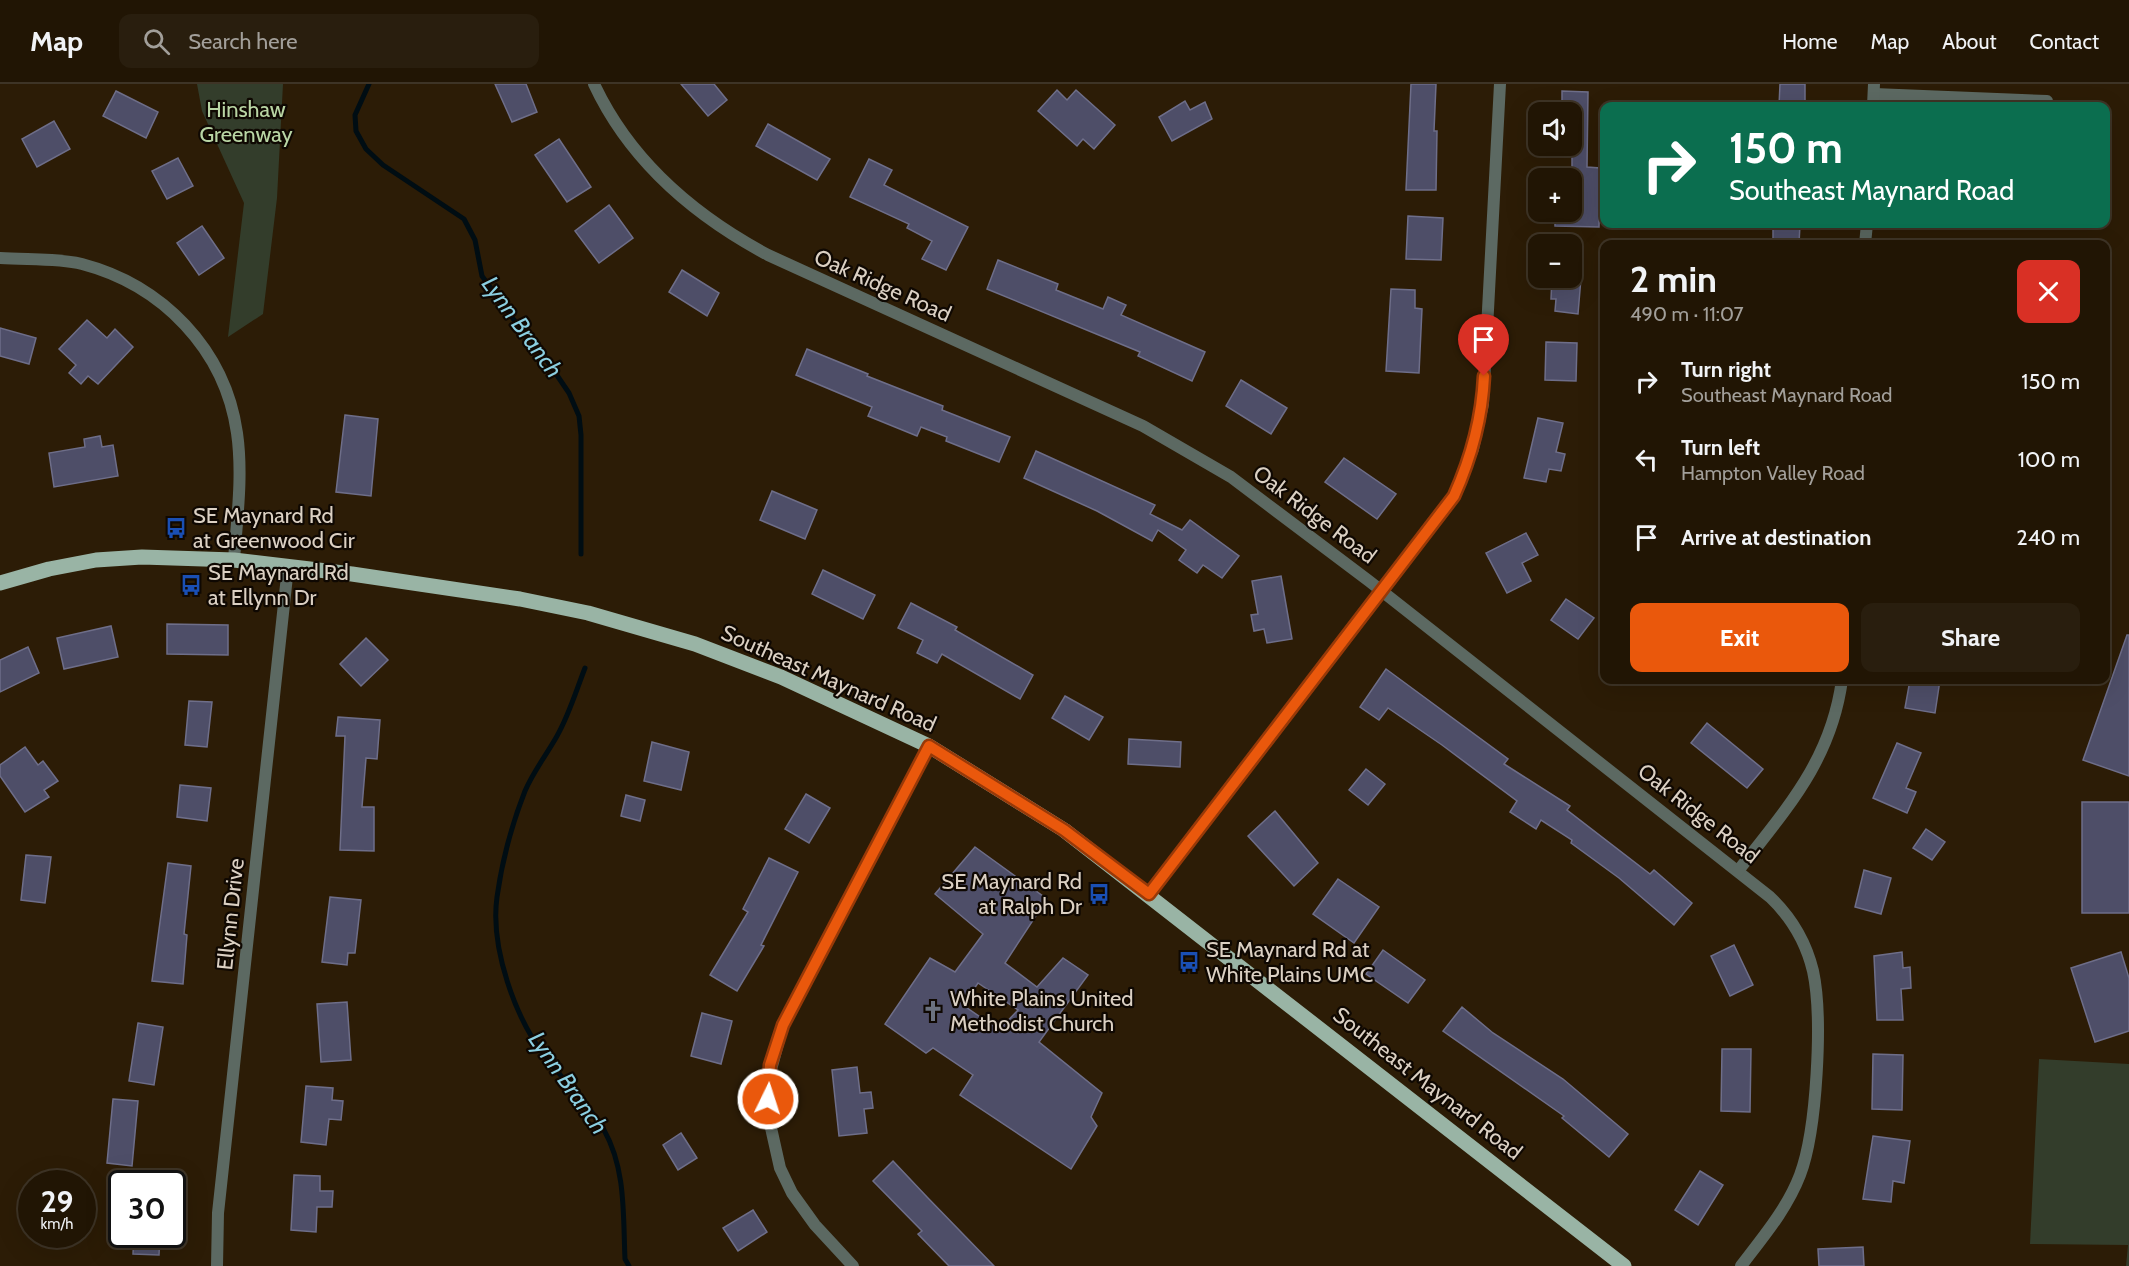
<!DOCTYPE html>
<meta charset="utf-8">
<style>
body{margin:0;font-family:Cabin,sans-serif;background:#291e0e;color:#f1f3f6;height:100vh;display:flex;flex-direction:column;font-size:22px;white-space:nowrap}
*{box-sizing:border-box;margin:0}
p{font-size:20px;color:#a29f9a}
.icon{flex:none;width:33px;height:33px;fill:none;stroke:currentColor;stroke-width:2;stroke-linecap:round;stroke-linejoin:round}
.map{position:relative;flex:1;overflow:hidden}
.drawer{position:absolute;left:1600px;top:156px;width:510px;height:444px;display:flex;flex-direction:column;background:#211504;border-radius:12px;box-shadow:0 6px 24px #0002,0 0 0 2px #3e3426}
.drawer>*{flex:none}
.guide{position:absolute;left:1600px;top:18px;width:510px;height:126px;border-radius:12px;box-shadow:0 6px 24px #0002,0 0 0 2px #3e3426;background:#0b6e4f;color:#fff;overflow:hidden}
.fabs{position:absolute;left:1528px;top:18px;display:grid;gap:12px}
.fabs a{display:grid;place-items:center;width:54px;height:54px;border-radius:12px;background:#211504;box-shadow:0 6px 24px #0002,0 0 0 2px #3e3426;font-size:30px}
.speed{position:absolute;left:18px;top:1086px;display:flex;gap:12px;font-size:30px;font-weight:700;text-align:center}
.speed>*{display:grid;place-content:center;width:78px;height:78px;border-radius:50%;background:#211504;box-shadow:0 6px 24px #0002,0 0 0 2px #3e3426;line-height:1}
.speed small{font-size:15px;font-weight:400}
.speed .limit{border:3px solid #111;border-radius:9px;background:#fff;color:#111}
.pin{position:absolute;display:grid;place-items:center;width:51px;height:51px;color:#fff;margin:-62px -26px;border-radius:50% 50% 50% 0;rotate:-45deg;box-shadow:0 0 6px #0007}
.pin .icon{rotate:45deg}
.me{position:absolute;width:66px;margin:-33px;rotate:4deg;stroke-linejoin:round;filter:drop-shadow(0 0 4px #0008)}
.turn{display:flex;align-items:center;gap:21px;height:126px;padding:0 30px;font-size:27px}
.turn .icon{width:78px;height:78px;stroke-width:2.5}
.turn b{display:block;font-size:42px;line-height:51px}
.round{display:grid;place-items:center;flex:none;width:63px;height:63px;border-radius:12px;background:#291e0e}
.summary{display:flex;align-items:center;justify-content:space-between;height:102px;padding:0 30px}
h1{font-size:36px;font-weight:700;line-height:45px}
.button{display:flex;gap:12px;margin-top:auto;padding:12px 30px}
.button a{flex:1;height:69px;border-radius:12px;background:#ea580c;color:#fff;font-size:24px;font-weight:700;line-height:69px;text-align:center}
.button a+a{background:#291e0e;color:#f1f3f6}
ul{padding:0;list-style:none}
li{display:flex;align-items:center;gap:18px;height:78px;padding:0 30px}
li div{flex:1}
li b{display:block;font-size:22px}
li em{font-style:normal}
header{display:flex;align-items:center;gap:36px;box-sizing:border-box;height:84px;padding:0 30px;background:#211504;border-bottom:2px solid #3e3426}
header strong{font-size:28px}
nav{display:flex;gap:33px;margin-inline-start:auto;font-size:21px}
.search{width:420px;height:54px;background:#291e0e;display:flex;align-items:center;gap:15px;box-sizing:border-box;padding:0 21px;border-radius:12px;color:#a29f9a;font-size:22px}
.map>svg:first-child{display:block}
.green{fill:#333d2b}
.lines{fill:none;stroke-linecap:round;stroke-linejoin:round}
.stream{stroke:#000d13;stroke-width:5}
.building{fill:#4e4e68;stroke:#6e6e89;stroke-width:1.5;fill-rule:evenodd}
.street{stroke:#5c6962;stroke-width:12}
.primary{stroke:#99b4a5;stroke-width:15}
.route-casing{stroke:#983908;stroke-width:15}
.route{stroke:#ea580c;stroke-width:10}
.labels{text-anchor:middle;stroke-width:4.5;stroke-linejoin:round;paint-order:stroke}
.park-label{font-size:22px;fill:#b9d5a4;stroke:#0f0802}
.street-label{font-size:22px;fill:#dbd0c3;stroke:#0f0802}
.poi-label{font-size:22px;fill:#dbd0c3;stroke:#0f0802;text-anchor:start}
.water-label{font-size:24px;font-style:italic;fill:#8bcfe1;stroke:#0f0802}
</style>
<header>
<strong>Map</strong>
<div class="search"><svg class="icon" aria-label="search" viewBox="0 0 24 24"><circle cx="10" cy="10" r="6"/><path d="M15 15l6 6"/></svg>Search here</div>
<nav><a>Home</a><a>Map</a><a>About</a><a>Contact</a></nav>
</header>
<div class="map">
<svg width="2129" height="1182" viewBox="0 0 2129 1182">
<rect width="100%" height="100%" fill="#2c1c06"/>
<g class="green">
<polygon points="197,0 283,0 277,114 263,230 228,253 244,119 202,27"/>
<polygon points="2039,975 2129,980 2129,1182 2126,1182 2128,1161 2030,1160"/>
</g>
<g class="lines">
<g class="stream">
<polyline points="369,0 355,31 356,47 366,65 383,81 464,135 475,156 482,192 514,236 533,256 569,309 579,332 581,351 581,470"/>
<path d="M585,584c-9,23 -16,47 -28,68 -10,18 -24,36 -32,55 -13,33 -23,70 -28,106 -7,50 18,122 50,162 18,23 42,45 57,71 22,39 19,85 21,129l4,7"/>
</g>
</g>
<g class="building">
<polygon points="495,0 526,0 537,28 512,38"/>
<polygon points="681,0 714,0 727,16 708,32"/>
<polygon points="1411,0 1436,0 1434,47 1437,47 1436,106 1406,106"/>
<polygon points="1780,0 1805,0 1805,22 1779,22"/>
<polygon points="1057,6 1067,16 1076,6 1115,41 1094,65 1083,55 1077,62 1038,27"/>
<polygon points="116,7 158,28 146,54 103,32"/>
<polygon points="1562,7 1588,8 1587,83 1600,84 1599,143 1555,142 1555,128 1572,128 1572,28 1562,28"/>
<polygon points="1185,17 1190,26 1205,18 1212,35 1172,57 1159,33"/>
<polygon points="54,37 70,65 37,83 22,55"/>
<polygon points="768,40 830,75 817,96 756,62"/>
<polygon points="559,55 591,103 567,118 535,71"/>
<polygon points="178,74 193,102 167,115 152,87"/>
<polygon points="869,75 892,86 884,101 968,143 946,186 922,175 932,157 907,144 909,140 850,113"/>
<polygon points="609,121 633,154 599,179 575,147"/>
<polygon points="1408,132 1443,134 1441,176 1406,175"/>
<polygon points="1773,140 1800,140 1799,160 1773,159"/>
<polygon points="202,142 224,174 199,191 177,159"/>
<polygon points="998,176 1058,200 1056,206 1103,225 1108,213 1126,221 1121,231 1205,268 1192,297 1138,272 1140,268 987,205"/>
<polygon points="682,186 719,209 707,232 669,208"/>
<polygon points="1552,194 1581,194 1578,230 1555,227 1556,215 1551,215"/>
<polygon points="1391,205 1415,206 1415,224 1422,225 1419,289 1386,287"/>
<polygon points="87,236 107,254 115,245 133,263 98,300 88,292 81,300 69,289 76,281 59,265"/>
<polygon points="0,244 36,254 29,280 0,272"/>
<polygon points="1546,258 1577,259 1576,297 1545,296"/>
<polygon points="807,265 868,290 867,292 943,322 942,326 1010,353 999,378 946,357 947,353 921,343 917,352 868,332 872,323 796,291"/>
<polygon points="1241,296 1287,324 1271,350 1226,322"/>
<polygon points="345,331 378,335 371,412 336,408"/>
<polygon points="1538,334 1563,339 1556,368 1565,370 1561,387 1549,385 1546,398 1524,394"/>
<polygon points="100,352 102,363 113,361 118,392 54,403 49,369 85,363 84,355"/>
<polygon points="1036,367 1155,421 1150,430 1182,446 1190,436 1239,472 1222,494 1203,481 1197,489 1179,476 1186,466 1158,446 1152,457 1097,427 1024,394"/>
<polygon points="1344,374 1396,410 1377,435 1325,398"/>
<polygon points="772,407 817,426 805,455 760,436"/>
<polygon points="1526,449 1538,471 1522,479 1531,497 1507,509 1486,469"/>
<polygon points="823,486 875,511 863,535 812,510"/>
<polygon points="1281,492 1292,555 1267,559 1264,545 1254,547 1251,531 1258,530 1252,497"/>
<polygon points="1566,515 1594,534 1578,555 1551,536"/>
<polygon points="911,519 957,543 955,546 1033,591 1020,615 942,570 937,579 917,569 923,556 898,544"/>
<polygon points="167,540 228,541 228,571 167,570"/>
<polygon points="111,542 118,573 64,585 57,554"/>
<polygon points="2127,551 2129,551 2129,692 2083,676"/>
<polygon points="366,554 388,576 361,602 340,580"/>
<polygon points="28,563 39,589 0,608 0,576"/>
<polygon points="1386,585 1508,675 1504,680 1570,722 1567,726 1650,790 1654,786 1692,819 1674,841 1619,794 1571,759 1572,756 1541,736 1536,745 1510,728 1517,717 1442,661 1388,624 1379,636 1360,623"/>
<polygon points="1910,596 1940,596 1935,629 1905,624"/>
<polygon points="1065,612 1103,633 1089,656 1052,634"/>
<polygon points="189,617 212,618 207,663 185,661"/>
<polygon points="338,633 380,636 377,675 366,674 362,723 374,723 374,767 340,766 345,652 336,652"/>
<polygon points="1707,639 1763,685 1747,704 1691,659"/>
<polygon points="1129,655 1181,658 1180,683 1128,680"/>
<polygon points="652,658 689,668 681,706 644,697"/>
<polygon points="1897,659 1921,669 1906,704 1916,708 1907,729 1873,714"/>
<polygon points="25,663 38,681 43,677 58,697 44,706 49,713 25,728 0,692 0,681"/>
<polygon points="1366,685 1385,700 1368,721 1349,706"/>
<polygon points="180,701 211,704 207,737 177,733"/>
<polygon points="806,710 830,724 809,759 785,745"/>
<polygon points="626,711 645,716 640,737 621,732"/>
<rect x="2082" y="718" width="47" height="111"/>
<polygon points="1275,727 1318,779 1294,802 1248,752"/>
<polygon points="1926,745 1945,758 1932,776 1913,764"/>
<path d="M975,763l72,52 -42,64 32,24 26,-29 25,17 -49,67 63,51 -11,24 6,9 -26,43 -111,-74 13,-20 -40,-27 -7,5 -41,-29 45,-66 25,14 28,-38 -48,-40zM978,899l40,27 -19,20 -36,-25z"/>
<polygon points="26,771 51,773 45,819 21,816"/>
<polygon points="769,774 798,788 761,861 764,862 737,907 710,891 748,828 743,825"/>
<polygon points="168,779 191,782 184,850 187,851 183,900 152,897"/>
<polygon points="1864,786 1891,794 1881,830 1855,823"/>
<polygon points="1338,795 1379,823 1354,859 1313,830"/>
<polygon points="330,813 361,816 355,869 348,869 347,881 322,878"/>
<polygon points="1734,861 1753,901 1730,912 1711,872"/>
<polygon points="1383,866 1425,896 1408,919 1366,890"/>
<polygon points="1902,868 1903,884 1910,883 1911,904 1901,905 1903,936 1877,936 1874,872"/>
<polygon points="2121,868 2129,894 2129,947 2095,958 2071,884"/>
<polygon points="347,918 351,976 321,978 317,920"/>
<polygon points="1462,923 1493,949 1563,995 1628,1050 1609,1073 1562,1034 1564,1032 1443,947"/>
<polygon points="702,929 732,937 721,980 691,972"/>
<polygon points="138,939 163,943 154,1001 129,997"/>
<polygon points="1722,965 1751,965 1750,1028 1721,1027"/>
<polygon points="1873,970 1903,971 1902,1026 1872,1025"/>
<polygon points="857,983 860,1009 871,1008 873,1024 864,1025 867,1049 839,1052 832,986"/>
<polygon points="306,1002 333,1004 332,1016 343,1017 341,1036 329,1035 326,1061 301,1058"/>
<polygon points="113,1015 138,1017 132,1082 107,1079"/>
<polygon points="681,1049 697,1074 678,1086 663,1061"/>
<polygon points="1873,1052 1910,1057 1904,1099 1893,1097 1891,1118 1863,1115"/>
<polygon points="893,1077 927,1113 994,1182 949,1182 918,1150 922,1147 873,1097"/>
<polygon points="1700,1087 1723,1101 1698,1141 1675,1126"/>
<polygon points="294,1091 320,1092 320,1107 333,1107 332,1123 317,1123 316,1148 291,1146"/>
<polygon points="753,1126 767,1148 738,1167 723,1144"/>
<polygon points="134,1150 160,1150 159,1171 133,1170"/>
<polygon points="1863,1163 1864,1182 1819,1182 1818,1165"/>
</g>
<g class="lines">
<g class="street">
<path d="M594,0c36,77 101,132 174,171l375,171 88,51 138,104 401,316c21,20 36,45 43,74 10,46 4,159 -13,204 -13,34 -37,62 -59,91"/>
<polyline points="1874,10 2047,17"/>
<polyline points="1873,22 1874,0"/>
<polyline points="1865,160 1867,140"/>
<path d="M0,174c26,2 57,0 82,6 80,21 143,85 155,169 6,42 0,85 -3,127"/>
<path d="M1738,787c48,-62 93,-110 104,-191"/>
<polyline points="1149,810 1454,412 1473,365 1483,320 1500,0"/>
<polyline points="217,1182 218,1129 288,483"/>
<polyline points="853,1182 815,1141 792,1109 780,1084 769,1035 768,997 783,941 929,662"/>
</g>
<polyline class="primary" points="0,499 49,485 96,476 142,473 234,476 352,490 520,515 588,529 695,560 781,593 929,662 1064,746 1624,1182"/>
</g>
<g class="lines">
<defs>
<path id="route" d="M768,1015l2,-34 13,-40 146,-279 135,84 85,64 305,-398c18,-40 28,-77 30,-120"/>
</defs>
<use href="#route" class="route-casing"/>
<use href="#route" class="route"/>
</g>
<defs>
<symbol id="bus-bare" viewBox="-9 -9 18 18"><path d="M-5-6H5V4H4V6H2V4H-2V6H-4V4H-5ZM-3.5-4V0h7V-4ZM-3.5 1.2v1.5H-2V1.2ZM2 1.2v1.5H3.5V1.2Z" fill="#1a4fb4" stroke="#0f0802" stroke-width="2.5" paint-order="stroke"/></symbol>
<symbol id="church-bare" viewBox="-9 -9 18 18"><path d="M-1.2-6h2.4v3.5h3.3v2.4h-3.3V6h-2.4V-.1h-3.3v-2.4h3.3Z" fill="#6b7280" stroke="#0f0802" stroke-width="2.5" paint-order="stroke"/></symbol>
</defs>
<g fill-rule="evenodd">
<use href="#bus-bare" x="161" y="429" width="30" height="30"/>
<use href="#bus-bare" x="176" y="486" width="30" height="30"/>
<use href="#bus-bare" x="1084" y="795" width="30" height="30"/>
<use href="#bus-bare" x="1174" y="863" width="30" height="30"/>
<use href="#church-bare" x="918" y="912" width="30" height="30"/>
</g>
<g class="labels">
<g class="park-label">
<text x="246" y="33">Hinshaw<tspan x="246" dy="25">Greenway</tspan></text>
</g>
<g class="street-label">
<text transform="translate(883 201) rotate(24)" y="8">Oak Ridge Road</text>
<text transform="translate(1315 430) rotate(37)" y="8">Oak Ridge Road</text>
<text transform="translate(829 594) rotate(24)" y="8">Southeast Maynard Road</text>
<text transform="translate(1699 729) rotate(38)" y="8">Oak Ridge Road</text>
<text transform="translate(230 830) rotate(-84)" y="8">Ellynn Drive</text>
<text transform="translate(1428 999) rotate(38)" y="8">Southeast Maynard Road</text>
</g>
<g class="poi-label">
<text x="193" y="439">SE Maynard Rd<tspan x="193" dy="25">at Greenwood Cir</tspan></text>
<text x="208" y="496">SE Maynard Rd<tspan x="208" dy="25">at Ellynn Dr</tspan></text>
<text x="1082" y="805" text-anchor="end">SE Maynard Rd<tspan x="1082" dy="25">at Ralph Dr</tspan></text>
<text x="1206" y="873">SE Maynard Rd at<tspan x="1206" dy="25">White Plains UMC</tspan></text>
<text x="950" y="922">White Plains United<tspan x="950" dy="25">Methodist Church</tspan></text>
</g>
<g class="water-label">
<text transform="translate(522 243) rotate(54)" y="8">Lynn Branch</text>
<text transform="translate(568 999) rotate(55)" y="8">Lynn Branch</text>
</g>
</g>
</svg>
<div class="fabs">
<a><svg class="icon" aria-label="sound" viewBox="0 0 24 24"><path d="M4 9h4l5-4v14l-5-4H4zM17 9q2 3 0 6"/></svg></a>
<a>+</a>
<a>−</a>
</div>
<div class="speed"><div>29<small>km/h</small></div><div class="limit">30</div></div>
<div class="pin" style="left:1484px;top:292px;background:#d93025"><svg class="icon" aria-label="arrive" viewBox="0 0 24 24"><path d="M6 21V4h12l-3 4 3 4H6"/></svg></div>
<svg class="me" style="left:768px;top:1015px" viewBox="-20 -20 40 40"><circle r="17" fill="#ea580c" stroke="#fff" stroke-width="3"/><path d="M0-11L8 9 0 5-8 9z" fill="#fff"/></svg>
<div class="guide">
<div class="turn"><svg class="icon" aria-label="right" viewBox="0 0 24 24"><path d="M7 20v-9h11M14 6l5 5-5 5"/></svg><div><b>150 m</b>Southeast Maynard Road</div></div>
</div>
<section class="drawer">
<div class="summary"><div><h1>2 min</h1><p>490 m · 11:07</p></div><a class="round" style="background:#d93025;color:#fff"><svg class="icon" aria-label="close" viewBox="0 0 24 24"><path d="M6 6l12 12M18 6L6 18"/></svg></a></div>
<ul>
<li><svg class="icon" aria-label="right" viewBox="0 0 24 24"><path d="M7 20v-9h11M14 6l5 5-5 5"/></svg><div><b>Turn right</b><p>Southeast Maynard Road</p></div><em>150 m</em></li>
<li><svg class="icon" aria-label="left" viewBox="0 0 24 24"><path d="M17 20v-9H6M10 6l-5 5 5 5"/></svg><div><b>Turn left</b><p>Hampton Valley Road</p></div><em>100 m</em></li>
<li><svg class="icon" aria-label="arrive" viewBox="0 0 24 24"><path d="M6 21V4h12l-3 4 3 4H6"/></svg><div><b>Arrive at destination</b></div><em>240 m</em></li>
</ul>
<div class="button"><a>Exit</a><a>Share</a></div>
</section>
</div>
